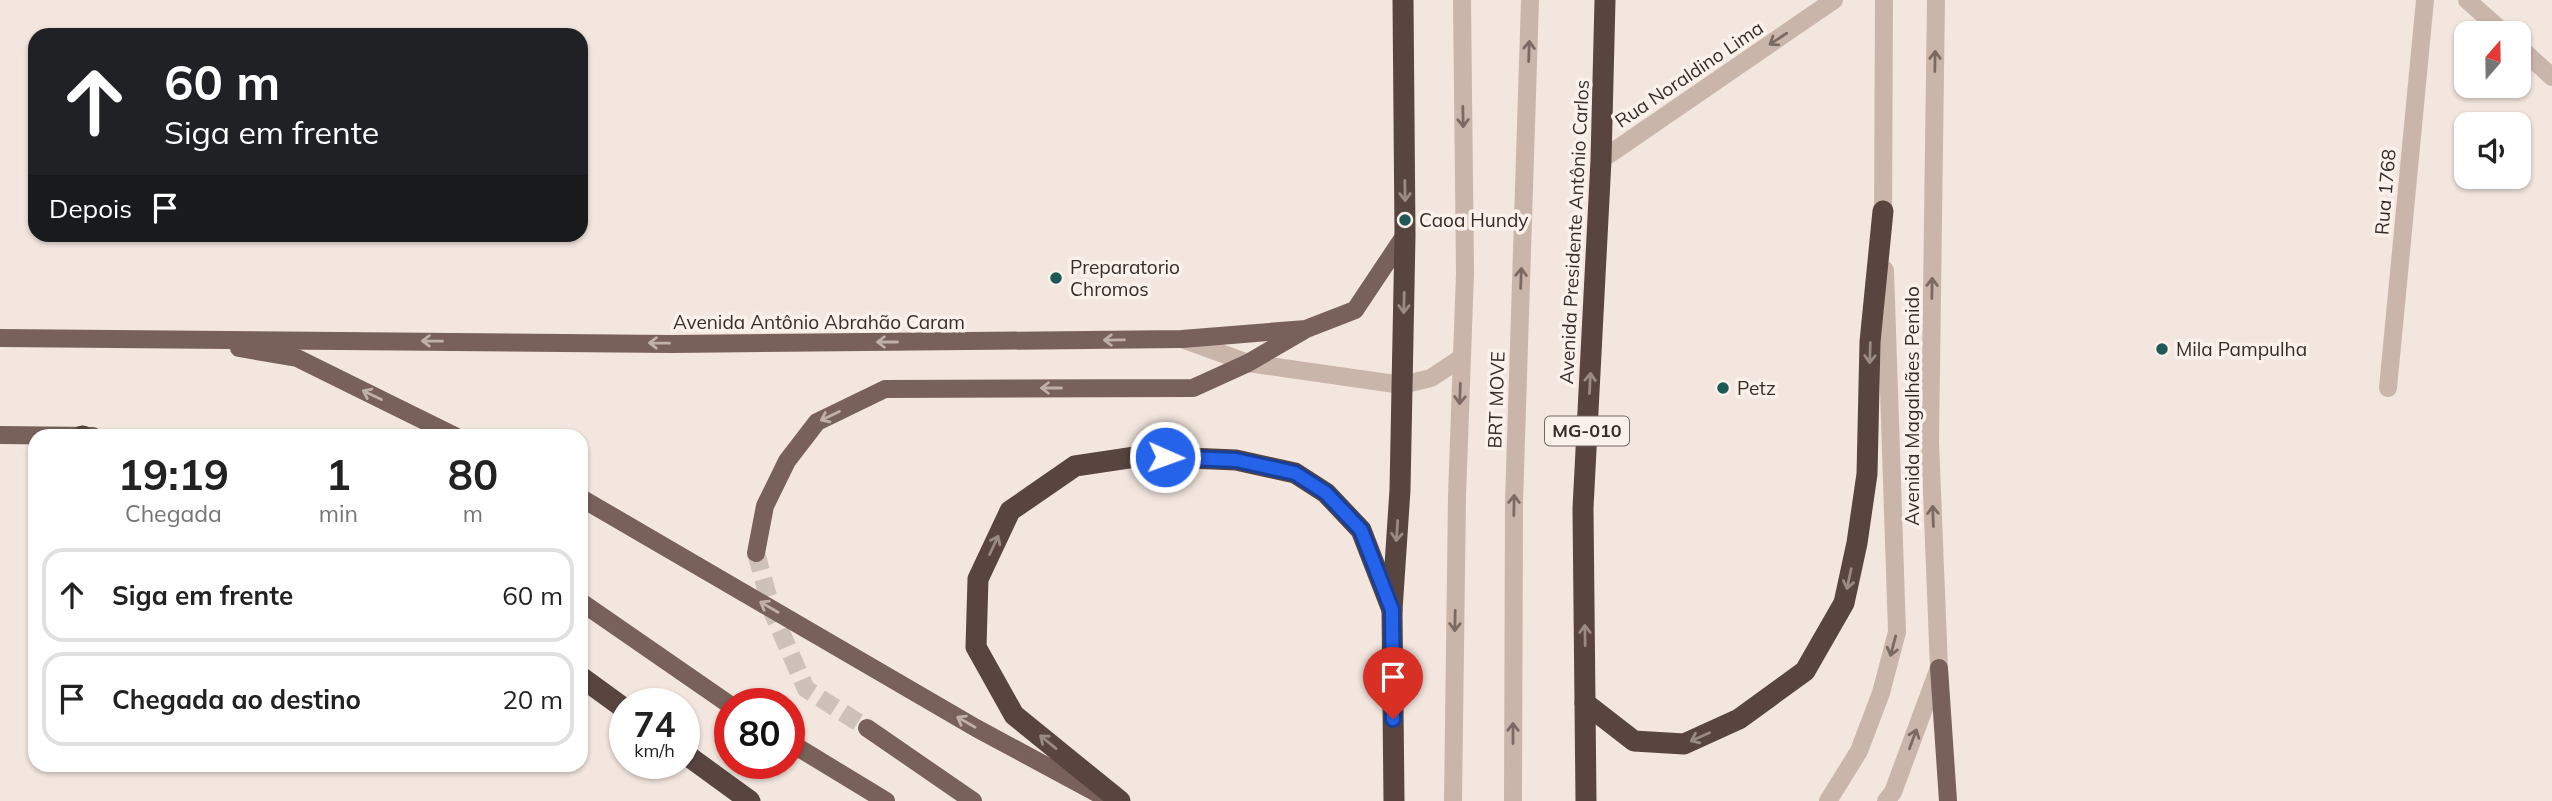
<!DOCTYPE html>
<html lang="pt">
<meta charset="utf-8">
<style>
body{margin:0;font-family:Mulish,sans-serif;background:#f6f6f6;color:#222;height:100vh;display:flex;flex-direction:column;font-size:26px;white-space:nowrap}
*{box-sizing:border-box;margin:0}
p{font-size:23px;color:#767676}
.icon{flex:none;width:38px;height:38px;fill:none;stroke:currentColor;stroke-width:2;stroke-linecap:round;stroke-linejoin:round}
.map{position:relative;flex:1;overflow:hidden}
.drawer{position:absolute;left:28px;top:429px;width:560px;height:343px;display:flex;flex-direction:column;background:#fff;border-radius:21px;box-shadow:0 2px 5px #0004}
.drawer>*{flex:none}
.guide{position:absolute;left:28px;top:28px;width:560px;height:214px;border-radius:21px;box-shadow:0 2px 5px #0004;background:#202124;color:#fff;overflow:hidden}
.needle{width:46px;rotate:20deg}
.fabs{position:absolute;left:2454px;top:21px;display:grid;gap:14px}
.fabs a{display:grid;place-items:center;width:77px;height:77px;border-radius:14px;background:#fff;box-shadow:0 2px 5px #0004;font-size:35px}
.speed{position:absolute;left:609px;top:688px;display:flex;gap:14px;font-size:35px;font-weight:700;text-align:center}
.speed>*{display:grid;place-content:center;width:91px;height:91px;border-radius:50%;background:#fff;box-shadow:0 2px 5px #0004;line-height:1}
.speed small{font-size:18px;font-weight:400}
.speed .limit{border:10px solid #d22;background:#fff;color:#111}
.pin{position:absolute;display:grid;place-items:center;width:60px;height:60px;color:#fff;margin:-72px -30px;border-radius:50% 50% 50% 0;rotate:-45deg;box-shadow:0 0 7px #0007}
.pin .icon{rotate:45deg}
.me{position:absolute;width:77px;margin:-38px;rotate:92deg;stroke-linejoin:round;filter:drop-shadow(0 0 5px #0008)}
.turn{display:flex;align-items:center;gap:24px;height:147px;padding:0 21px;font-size:32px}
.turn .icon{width:91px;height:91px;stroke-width:2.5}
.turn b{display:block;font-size:49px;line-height:60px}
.then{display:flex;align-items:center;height:66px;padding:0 21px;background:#0003;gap:14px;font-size:26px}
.eta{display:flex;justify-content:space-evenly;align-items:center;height:119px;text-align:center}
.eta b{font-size:42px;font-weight:700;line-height:49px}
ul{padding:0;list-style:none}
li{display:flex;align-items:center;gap:21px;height:94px;margin:0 14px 10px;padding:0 7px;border:4px solid #e0e0e0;border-radius:21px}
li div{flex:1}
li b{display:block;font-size:26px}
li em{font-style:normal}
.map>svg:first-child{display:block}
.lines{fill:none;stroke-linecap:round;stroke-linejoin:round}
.major-tunnel{stroke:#cdc1ba;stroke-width:18;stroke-dasharray:18 9;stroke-linecap:butt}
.minor{stroke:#cab5aa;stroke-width:18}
.major{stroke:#79615b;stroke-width:18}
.highway{stroke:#584540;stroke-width:21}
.oneway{stroke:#7a6a63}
.oneway2{stroke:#998a84}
.oneway3{stroke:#c0b0aa}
.route-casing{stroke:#184099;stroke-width:18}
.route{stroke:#2563eb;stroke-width:12}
.poi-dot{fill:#1f5956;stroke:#faf1ea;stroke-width:2.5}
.labels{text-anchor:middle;stroke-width:7;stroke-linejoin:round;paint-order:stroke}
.shield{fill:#faf1ea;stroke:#726763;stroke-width:2}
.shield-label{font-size:18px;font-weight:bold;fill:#382c29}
.street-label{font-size:19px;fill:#382c29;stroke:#faf1ea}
.poi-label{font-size:19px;fill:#382c29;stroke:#faf1ea;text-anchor:start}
</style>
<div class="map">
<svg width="2552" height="801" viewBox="0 0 2552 801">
<rect width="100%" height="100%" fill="#f2e6de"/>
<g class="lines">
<polyline class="major-tunnel" points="756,553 773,614 806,689 867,728"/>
<g class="minor">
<polyline points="2467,0 2504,33"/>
<polyline points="2518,46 2552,77"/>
<polyline points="1601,160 1834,0"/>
<polyline points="1883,225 1884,0"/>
<polyline points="1182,339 1248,363 1402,385 1431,378 1461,358"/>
<polyline points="2388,388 2425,0"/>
<polyline points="1453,801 1457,496 1465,273 1462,0"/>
<polyline points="1513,801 1514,502 1530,0"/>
<polyline points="1828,801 1859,751 1881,693 1897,632 1885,270"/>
<polyline points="1886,801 1893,792 1939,668 1930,442 1936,0"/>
</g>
<g class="major">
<polyline points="0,338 672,344 1182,339 1306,329 1355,310 1405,235"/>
<polyline points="239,348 297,358 455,436"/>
<polyline points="0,435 93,436"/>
<polyline points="581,498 976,728 1106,798"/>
<polyline points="756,553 765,506 787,461 817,422 885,389 1193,388 1248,363 1303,331"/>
<polyline points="581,602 730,705"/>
<polyline points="1939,668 1948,801"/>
<polyline points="867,728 973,801"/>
<polyline points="789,742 886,801"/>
</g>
<g class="highway">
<polyline points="82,436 83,436"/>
<polyline points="581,677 625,709"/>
<polyline points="1585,703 1634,741 1684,744 1739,719 1805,671 1844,603 1857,543 1867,474 1870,342 1883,211"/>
<polyline points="684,753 750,801"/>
<polyline points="1120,801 1014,715 976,647 978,579 1010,511 1075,466 1142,456 1236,460 1295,473 1326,493 1361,530 1392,610"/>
<polyline points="1394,801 1392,610 1400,490 1405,235 1403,0"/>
<polyline points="1586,801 1583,508 1601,160 1605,0"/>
</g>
</g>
<defs><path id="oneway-shaft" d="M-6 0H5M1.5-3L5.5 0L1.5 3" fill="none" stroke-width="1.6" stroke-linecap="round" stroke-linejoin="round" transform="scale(1.75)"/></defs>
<g class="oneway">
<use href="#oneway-shaft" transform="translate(1778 39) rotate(146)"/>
<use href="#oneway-shaft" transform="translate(1529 51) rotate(-88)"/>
<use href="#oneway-shaft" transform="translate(1935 61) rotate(-89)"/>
<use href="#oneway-shaft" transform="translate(1463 117) rotate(89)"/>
<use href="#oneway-shaft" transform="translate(1521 278) rotate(-88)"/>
<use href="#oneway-shaft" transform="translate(1932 288) rotate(-89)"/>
<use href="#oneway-shaft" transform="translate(1460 394) rotate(92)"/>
<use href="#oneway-shaft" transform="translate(1514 505) rotate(-89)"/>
<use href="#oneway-shaft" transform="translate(1933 516) rotate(-92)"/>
<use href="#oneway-shaft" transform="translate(1455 621) rotate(91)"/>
<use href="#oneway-shaft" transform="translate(1893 646) rotate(105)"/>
<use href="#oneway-shaft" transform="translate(1513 733) rotate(-90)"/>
<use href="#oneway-shaft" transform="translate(1913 739) rotate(-70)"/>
</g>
<g class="oneway2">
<use href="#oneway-shaft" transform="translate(1405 191) rotate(89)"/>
<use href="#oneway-shaft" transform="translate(1404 303) rotate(91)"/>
<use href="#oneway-shaft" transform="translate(1870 353) rotate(92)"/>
<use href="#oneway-shaft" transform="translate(1590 383) rotate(-87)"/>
<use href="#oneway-shaft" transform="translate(1397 531) rotate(94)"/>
<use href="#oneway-shaft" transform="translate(994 545) rotate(-65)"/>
<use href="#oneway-shaft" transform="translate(1849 579) rotate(102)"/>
<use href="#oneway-shaft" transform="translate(1585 635) rotate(-91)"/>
<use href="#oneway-shaft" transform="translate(1700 737) rotate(156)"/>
<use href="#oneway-shaft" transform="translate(1048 742) rotate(-141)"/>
</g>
<g class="oneway3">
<use href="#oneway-shaft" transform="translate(1114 340) rotate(179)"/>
<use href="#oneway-shaft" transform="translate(432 341) rotate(-179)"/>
<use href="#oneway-shaft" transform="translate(887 342) rotate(180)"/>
<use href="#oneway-shaft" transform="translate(659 343) rotate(-179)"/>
<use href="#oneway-shaft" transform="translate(1051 388) rotate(180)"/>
<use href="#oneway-shaft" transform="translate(372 395) rotate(-154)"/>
<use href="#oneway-shaft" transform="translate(830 416) rotate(154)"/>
<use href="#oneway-shaft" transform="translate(769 607) rotate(-150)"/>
<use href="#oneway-shaft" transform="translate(966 722) rotate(-150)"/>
</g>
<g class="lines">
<defs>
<polyline id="route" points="1165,457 1236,460 1295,473 1326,493 1361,530 1392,610 1393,719"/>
</defs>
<use href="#route" class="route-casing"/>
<use href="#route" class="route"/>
</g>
<g class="poi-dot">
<circle cx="1405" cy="220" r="7"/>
<circle cx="1056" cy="278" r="7"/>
<circle cx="2162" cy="349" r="7"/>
<circle cx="1723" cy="388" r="7"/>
</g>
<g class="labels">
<rect class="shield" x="1545" y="416.5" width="84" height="29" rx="5"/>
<g class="shield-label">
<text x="1587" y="437">MG-010</text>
</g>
<g class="street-label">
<text transform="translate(1689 74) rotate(-34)" y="7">Rua Noraldino Lima</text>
<text transform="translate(2385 192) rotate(-85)" y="7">Rua 1768</text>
<text transform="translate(1574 232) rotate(-87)" y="7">Avenida Presidente Antônio Carlos</text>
<text x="819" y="329">Avenida Antônio Abrahão Caram</text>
<text transform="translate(1496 400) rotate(-88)" y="7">BRT MOVE</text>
<text transform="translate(1912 406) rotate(-90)" y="7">Avenida Magalhães Penido</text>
</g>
<g class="poi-label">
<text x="1419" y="227">Caoa Hundy</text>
<text x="1070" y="274">Preparatorio<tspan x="1070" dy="22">Chromos</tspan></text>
<text x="2176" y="356">Mila Pampulha</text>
<text x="1737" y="395">Petz</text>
</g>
</g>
</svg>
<div class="fabs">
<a><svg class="needle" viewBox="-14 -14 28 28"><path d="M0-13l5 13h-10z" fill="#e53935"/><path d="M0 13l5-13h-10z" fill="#767676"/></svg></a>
<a><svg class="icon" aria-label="sound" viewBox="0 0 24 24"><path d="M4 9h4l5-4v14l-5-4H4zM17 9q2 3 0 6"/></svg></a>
</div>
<div class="speed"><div>74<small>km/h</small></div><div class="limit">80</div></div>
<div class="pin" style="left:1393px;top:719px;background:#d93025"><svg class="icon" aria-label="arrive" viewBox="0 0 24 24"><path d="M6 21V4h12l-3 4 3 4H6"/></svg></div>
<svg class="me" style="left:1165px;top:457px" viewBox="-20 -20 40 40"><circle r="17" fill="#2563eb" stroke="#fff" stroke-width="3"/><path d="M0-11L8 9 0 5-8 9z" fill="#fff"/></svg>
<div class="guide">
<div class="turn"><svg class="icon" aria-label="ahead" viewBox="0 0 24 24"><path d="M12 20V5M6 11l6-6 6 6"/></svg><div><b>60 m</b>Siga em frente</div></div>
<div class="then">Depois<svg class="icon" aria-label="arrive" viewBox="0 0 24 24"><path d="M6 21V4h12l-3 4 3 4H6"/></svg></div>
</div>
<section class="drawer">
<div class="eta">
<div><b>19:19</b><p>Chegada</p></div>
<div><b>1</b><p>min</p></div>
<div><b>80</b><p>m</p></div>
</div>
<ul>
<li><svg class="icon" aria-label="ahead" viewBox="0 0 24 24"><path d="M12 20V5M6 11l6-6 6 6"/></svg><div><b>Siga em frente</b></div><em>60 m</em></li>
<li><svg class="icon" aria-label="arrive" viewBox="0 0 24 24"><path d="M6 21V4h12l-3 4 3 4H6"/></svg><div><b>Chegada ao destino</b></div><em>20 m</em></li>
</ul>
</section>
</div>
